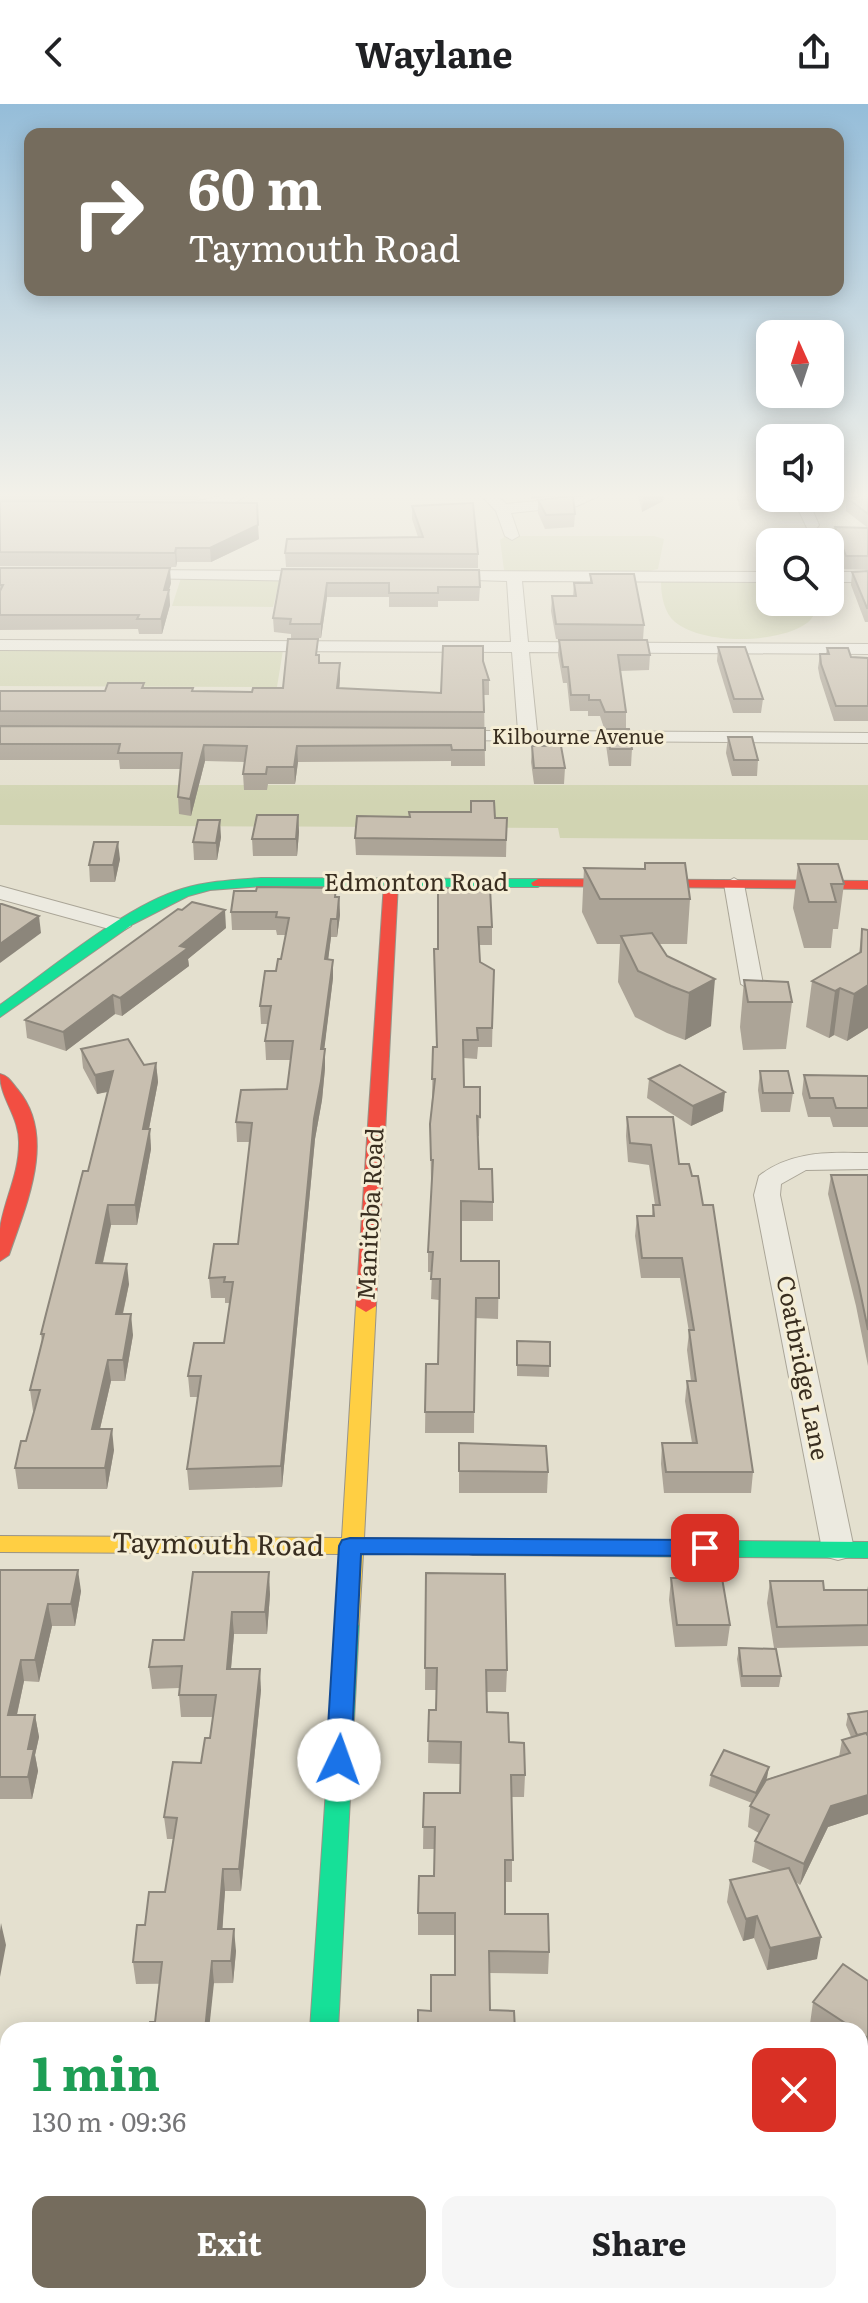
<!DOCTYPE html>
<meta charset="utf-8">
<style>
body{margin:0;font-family:Literata,serif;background:#f6f6f6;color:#202124;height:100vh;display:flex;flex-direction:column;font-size:30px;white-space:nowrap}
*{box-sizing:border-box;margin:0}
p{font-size:26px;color:#757577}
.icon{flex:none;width:44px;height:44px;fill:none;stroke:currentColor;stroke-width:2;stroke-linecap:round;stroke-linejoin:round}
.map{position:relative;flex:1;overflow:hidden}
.details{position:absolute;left:0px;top:1918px;width:868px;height:282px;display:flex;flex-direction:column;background:#fff;border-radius:24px 24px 0 0;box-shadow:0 4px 20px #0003}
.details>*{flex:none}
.guide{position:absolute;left:24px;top:24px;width:820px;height:168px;border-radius:16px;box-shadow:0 4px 20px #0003;background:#756c5d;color:#fff;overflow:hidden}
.needle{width:52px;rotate:357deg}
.fabs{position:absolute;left:756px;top:216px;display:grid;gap:16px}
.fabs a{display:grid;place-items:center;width:88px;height:88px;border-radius:16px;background:#fff;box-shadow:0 4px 20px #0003;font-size:40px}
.pin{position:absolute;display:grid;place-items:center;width:68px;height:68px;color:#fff;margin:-34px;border-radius:16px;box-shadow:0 4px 12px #0006}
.me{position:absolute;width:88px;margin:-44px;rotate:3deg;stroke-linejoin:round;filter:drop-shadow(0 0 6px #0008)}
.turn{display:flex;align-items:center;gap:28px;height:168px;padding:0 32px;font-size:36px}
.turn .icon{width:104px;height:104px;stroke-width:2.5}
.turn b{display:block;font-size:56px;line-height:68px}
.round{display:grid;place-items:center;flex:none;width:84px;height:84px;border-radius:16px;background:#f6f6f6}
.overview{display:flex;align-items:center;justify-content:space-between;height:136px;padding:0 32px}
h1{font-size:48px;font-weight:700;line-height:60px;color:#1e9e55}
.button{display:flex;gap:16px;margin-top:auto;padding:16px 32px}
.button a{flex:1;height:92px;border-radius:16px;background:#756c5d;color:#fff;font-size:32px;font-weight:700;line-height:92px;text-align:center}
.button a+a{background:#f6f6f6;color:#202124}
header{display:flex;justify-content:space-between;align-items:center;height:104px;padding:0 32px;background:#fff;font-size:36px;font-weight:700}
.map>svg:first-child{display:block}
.green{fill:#d1d4b2}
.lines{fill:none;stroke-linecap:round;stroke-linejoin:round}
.street-casing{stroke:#aaa597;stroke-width:2}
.fast-casing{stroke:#999488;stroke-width:2}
.slow-casing{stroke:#999488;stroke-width:2}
.jam-casing{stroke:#999488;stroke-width:2}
.street{fill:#eceae0;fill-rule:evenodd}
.fast{fill:#16e098;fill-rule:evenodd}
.slow{fill:#ffcf43;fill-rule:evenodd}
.jam{fill:#f24e42;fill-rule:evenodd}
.wall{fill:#aca497}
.shaded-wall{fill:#8c867b}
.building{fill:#c8bfb0;stroke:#8c867b;stroke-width:2}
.route{fill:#1a73e8;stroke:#114b97;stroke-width:2}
.labels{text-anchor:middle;stroke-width:6;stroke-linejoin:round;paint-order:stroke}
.far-street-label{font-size:20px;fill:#392e20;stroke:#f5eed6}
.street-label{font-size:24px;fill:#392e20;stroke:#f5eed6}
.near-street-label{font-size:28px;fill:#392e20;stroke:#f5eed6}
</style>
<header><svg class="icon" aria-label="back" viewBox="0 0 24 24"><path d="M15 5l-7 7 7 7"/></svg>Waylane<svg class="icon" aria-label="share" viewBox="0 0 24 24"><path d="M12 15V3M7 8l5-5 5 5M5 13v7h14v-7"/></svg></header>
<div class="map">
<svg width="868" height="2199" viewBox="0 0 868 2199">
<rect width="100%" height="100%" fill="#e4e0cf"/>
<g class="green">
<polygon points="506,432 654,432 664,435 658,465 645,468 513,468 504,466 500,436"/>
<polygon points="181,474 280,475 273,503 172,502"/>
<path d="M672,475h98v23h51c-4,6 -8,17 -14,21 -29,21 -104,22 -132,-1 -11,-9 -14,-27 -14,-40z"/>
<polygon points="0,546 283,546 277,583 0,582"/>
<polygon points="0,681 868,681 868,736 560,734 558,724 0,721"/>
</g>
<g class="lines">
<defs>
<g id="street">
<path d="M225,391h22c-15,11 -54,25 -69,13l2,-3z"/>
<polygon points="481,391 497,391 506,400 601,391 577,402 511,409 519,432 512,436 505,432 496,407"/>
<polygon points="793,394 807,394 819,421 817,424 807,424"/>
<polygon points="136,466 316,467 324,472 316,477 131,474 131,468"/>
<polygon points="444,467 770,468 770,478 522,477 528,538 868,540 868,550 529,548 537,627 868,629 868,639 446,636 443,632 452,627 518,627 512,548 0,546 0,536 511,538 507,477 439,475 439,469"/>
<rect x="830" y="468" width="38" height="10"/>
<polygon points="734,774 744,780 763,880 752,887 741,880 724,780"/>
<polygon points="0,782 128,817 131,822 120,828 0,795"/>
<path d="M855,1049h13v16l-62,1 -25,14 -1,11 74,354 -5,8 -11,3 -11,-3 -5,-8 -68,-354 5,-19c28,-22 61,-24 96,-23z"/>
</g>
<g id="fast">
<path d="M261,774l277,1 7,4 -7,4 -277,-1 -51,4 -22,6 -55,28 -133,93v-12c50,-35 125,-99 182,-116 26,-8 52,-9 79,-11z"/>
<polygon points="473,1435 868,1438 868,1454 473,1451 465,1449 462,1443 465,1437"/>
<polygon points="348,1511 356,1514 359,1520 338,1926 310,1926 337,1520 340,1514"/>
</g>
<polygon id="slow" points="366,1196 376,1202 364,1434 473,1435 481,1437 484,1443 481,1449 363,1450 359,1520 356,1526 348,1529 340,1526 337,1520 341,1450 0,1448 0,1432 342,1434 356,1202"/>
<g id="jam">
<polygon points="391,775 398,779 376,1202 366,1208 356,1202 384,779"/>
<polygon points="538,775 868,777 868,785 533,782 531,779"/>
<path d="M0,970c9,2 12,9 18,16 39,47 8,115 -9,165l-9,6c0,-10 0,-22 0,-32 4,-29 19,-54 19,-85 1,-27 -19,-45 -19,-70z"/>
</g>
</defs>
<use href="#street" class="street-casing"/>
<use href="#fast" class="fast-casing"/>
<use href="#slow" class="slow-casing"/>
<use href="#jam" class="jam-casing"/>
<use href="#street" class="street"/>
<use href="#fast" class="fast"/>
<use href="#slow" class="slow"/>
<use href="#jam" class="jam"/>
</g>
<g class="wall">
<polygon points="0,391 200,391 198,396 0,396"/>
<polygon points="638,391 664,391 663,397 642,408"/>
<polygon points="736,391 770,391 771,394 770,405 741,406"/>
<polygon points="835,391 868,391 868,424 846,407 846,400"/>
<polygon points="538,396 575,410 574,423 545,425 538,409"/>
<polygon points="0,397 259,435 211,458 177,458 176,463 0,462"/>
<polygon points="412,402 478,450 478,464 286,463 285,449 418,433 412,415"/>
<polygon points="835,423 868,424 868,466 844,465 833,436"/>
<polygon points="0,464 171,479 169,486 170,501 162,530 139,530 138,525 0,526"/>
<polygon points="282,465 480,483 479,497 438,497 438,503 389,503 389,493 327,493 321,534 291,534 291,530 274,528 273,514"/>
<polygon points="868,467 868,518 865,518 851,481 852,468"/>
<polygon points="590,470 644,521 643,536 556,535 551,507 552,492 573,492 574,479 590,479"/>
<polygon points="559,536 650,551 649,566 620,567 626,608 626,625 604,624 600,612 588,612 588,607 570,607 567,579 563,579 558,551"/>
<polygon points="718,543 763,595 761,609 733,609 717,557"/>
<polygon points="827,544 851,553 868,554 868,617 834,617 820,574 818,564 820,550 826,550"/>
<polygon points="318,551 320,559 340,575 339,584 441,589 483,557 489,576 489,591 484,591 485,662 451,662 451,657 298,658 295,680 268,680 267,686 244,686 243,670 245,658 205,657 191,712 179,710 178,693 181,665 120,665 119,656 0,656 0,587 105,587 144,579 144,584 193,584 193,587 252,588 283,584"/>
<polygon points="607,625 632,645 631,662 609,662 606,641"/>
<polygon points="728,633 758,656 757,672 732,672 726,649"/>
<polygon points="532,642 565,664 564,680 534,680 531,658"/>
<polygon points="471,697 495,714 507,714 506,753 356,751 355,734 410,713 470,708"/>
<polygon points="298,711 299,728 297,752 253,752 252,735"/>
<polygon points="221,733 217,756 194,756 193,738"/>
<polygon points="120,755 115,778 90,778 89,761"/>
<polygon points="645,759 690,795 687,840 659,840 711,922 685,936 667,929 635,913 618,878 620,840 597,840 582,808 584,764 644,765"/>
<polygon points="798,760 844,780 838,825 833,825 831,844 804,844 793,804"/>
<polygon points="438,784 492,823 492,841 479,841 480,858 494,866 492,943 478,943 477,955 464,954 464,983 480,983 479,1032 478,1032 479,1065 493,1098 493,1117 461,1117 461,1157 499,1157 498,1215 475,1214 474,1329 425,1329 426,1260 438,1260 439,1196 431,1195 432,1168 428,1168 428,1148 432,1076 431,1076 430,1020 432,994 433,943 436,943"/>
<polygon points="339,793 340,811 337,833 331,833 328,855 333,874 324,945 325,964 322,996 315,1035 282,1383 189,1386 187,1365 198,1293 190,1293 188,1272 224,1239 230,1199 225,1199 225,1194 211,1194 209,1174 238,1140 250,1038 237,1038 236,1018 287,985 291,956 266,956 265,937 268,920 261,920 260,902 281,855 286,831 277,831 276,826 232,826 231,808"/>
<polygon points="226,824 188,855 189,862 122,912 115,910 66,947 27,934 25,916"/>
<polygon points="862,825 868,826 868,924 847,937 834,931 829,934 806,923 812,877 859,850"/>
<polygon points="744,876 792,898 786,945 743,946 740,923"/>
<polygon points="81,945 144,961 156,959 158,978 149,1025 151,1045 137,1121 111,1121 103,1159 129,1180 123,1210 133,1231 125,1277 111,1277 100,1325 114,1346 107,1385 18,1385 15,1364 26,1337 34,1307 33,1307 30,1286 42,1238 41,1230 88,1067 108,988 97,990 83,964"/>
<polygon points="760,967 793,989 790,1008 761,1008 758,986"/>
<polygon points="804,971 868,972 868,1023 833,1023 830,1013 808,1013 802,990"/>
<polygon points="649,975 723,1007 691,1022 647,994"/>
<polygon points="627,1013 679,1060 753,1368 751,1389 664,1389 661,1360 662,1339 692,1339 685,1297 687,1277 691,1277 687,1246 689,1228 680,1174 641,1174 635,1132 637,1112 652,1112 653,1101 655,1101 649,1061 628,1058 626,1032"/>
<polygon points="831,1071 868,1071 868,1262 856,1202 828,1090"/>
<polygon points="517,1237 550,1238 549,1273 517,1272"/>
<polygon points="459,1339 548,1368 547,1389 459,1389"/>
<polygon points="0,1466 81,1487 75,1522 52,1522 39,1578 24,1577 17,1611 35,1611 39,1633 35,1651 38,1667 32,1695 0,1695"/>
<polygon points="193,1468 270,1490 267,1530 234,1530 231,1565 261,1586 241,1787 225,1787 222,1825 236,1847 233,1879 136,1880 133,1858 145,1821 165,1788 173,1735 167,1735 164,1713 201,1659 210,1634 213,1613 181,1613 179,1591 179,1584 152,1585 149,1563 184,1536"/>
<polygon points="426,1469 507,1566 506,1588 487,1588 487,1608 509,1638 525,1671 524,1693 512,1693 512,1778 505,1778 505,1810 549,1848 548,1870 489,1869 431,1907 455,1871 455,1831 418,1831 418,1809 434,1772 434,1745 423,1745 424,1689 460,1689 460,1660 428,1659 429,1606 436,1606 436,1586 425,1586"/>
<polygon points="671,1474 730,1521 727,1542 675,1543 669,1496"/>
<polygon points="770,1477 824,1486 867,1486 868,1482 868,1542 774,1544 767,1499"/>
<polygon points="739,1544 781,1572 779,1583 741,1583 737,1555"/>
<polygon points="868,1607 868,1710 828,1723 800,1781 796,1778 817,1855 767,1866 754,1834 743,1837 727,1798 730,1776 772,1767 752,1758 755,1737 759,1729 748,1723 750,1702 752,1699 709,1682 711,1671 767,1675 839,1653 842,1636 851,1633 846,1621 848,1610"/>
<polygon points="868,1877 868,1949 863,1956 860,1954 860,1926 818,1926 810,1920 813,1898"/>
<polygon points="868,2150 868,2195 860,2184 860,2156"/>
<polygon points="138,2192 257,2199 139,2199"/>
<polygon points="427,2192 536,2192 533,2199 427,2199"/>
</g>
<g class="shaded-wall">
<polygon points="531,391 565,391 531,395"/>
<polygon points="648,391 664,391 663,397 642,408 643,394"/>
<polygon points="258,421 259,435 211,458 210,444"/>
<polygon points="176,444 177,458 176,463 175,449"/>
<polygon points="170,464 171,479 166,496 169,486 170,501 162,530 161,515 164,486"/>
<polygon points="327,479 327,493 321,534 321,520"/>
<polygon points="340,559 340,575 338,599 337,584"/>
<polygon points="204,641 205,657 191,712 190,695"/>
<polygon points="297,642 298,658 295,680 294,663"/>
<polygon points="298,711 299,728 297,752 296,735"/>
<polygon points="220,716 221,733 217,756 216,739"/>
<polygon points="118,738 120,755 115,778 113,761"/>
<polygon points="339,793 340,811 337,833 337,815"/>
<polygon points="225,806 226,824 188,855 189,862 122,912 120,894 180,842"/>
<polygon points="39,812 41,829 0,859 0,840"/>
<polygon points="331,815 331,833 326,873 325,855"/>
<polygon points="333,856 333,874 322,964 321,945"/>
<polygon points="715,875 711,922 685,936 689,889"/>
<polygon points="868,881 868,924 847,937 854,890"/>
<polygon points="840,884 834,931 829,934 835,887"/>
<polygon points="113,891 115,910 66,947 63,928"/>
<polygon points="325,945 325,964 322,996 315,1035 282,1383 281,1362 314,1015"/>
<polygon points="156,959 158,978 145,1045 143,1025"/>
<polygon points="113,967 115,986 97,990 95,971"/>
<polygon points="725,988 723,1007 691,1022 693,1002"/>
<polygon points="150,1025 151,1045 137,1121 135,1101"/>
<polygon points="108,1101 111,1121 98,1180 96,1159"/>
<polygon points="127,1160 129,1180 118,1231 116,1210"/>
<polygon points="131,1210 133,1231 125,1277 123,1256"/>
<polygon points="108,1256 111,1277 95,1346 92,1325"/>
<polygon points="112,1325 114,1346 107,1385 105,1364"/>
<polygon points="78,1466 81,1487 75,1522 71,1500"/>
<polygon points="269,1468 270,1490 267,1530 265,1508"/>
<polygon points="48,1500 52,1522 39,1578 35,1556"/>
<polygon points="232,1508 234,1530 229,1586 227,1565"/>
<polygon points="21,1556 24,1577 12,1633 8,1611"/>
<polygon points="260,1565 261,1586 241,1787 239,1765"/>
<polygon points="35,1611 39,1633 35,1651 38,1667 32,1695 28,1673 28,1645"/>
<polygon points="769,1663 767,1674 754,1700 756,1689"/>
<polygon points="868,1691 868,1710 828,1723 800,1781 804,1760 831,1702"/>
<polygon points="223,1765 225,1787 221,1847 218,1825"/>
<polygon points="757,1812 754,1834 743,1837 746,1815"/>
<polygon points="1,1819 6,1841 0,1873 0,1827"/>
<polygon points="234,1825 236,1847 233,1879 231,1857"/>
<polygon points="821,1833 817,1855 767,1866 770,1844"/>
<polygon points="212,1857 214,1879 209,1926 205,1926"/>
<polygon points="868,1934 868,1949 863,1956"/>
<polygon points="526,2192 536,2192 533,2199 523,2199"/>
</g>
<g class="building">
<polygon points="853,391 868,391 868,410 847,394 856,393"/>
<polygon points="573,392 575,410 546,411 538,396"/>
<polygon points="0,397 257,399 258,421 210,444 176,444 175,449 0,448"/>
<polygon points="473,399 478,450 285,449 287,435 423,433 412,402"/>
<polygon points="835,423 868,424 868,452 846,452"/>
<polygon points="0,464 170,464 164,486 169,486 161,515 137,515 139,511 0,511 0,487 3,481 0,481"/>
<polygon points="282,465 479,466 480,483 438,483 438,489 389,489 389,479 327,479 321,520 290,520 291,515 273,514"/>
<polygon points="868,467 868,504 867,504 852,468"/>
<polygon points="590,470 634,470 644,521 556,520 552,492 576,492 574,479 592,479"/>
<polygon points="288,535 318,535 316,551 319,551 319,559 340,559 337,584 441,589 443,542 483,542 483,557 489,576 483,576 484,608 0,607 0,587 105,587 108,579 144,579 142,584 193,584 192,587 252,588 253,584 283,584"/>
<polygon points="559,536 647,536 650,551 618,551 626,608 605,608 600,596 589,596 589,591 571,591 568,563 563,563"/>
<polygon points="718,543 745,543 763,595 734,595"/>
<polygon points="827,544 848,544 851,553 868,554 868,602 836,602 821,560 820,550 829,550"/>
<polygon points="0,622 485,624 485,646 452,646 451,641 297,642 294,663 267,663 266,670 243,670 247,642 204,641 190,695 178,693 182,649 118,649 120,640 0,640"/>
<polygon points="607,625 629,625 632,645 610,645"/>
<polygon points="728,633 752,633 758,656 734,656"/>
<polygon points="532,642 561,642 565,664 534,664"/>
<polygon points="471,697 494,697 495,714 507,714 506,736 355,734 357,712 410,713 409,708 471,708"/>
<polygon points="257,711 298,711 296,735 252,735"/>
<polygon points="198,716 220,716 216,739 193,738"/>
<polygon points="94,738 118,738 113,761 89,761"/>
<polygon points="645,759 685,759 690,795 600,795 584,764 645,765"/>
<polygon points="798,760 838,760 844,780 831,780 836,798 809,798"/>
<polygon points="257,783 336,784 335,793 339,793 337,815 331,815 325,855 333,856 321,945 325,945 321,977 314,1015 281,1362 187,1365 201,1272 188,1272 194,1239 224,1239 233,1178 224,1178 225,1173 209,1174 214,1140 238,1140 252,1019 236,1018 241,986 287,985 293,937 265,937 271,902 260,902 265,867 276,867 278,855 281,855 289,814 276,813 277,808 231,808 234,787 256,787"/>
<polygon points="438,784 490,784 492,823 478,823 480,858 494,866 492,924 477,924 478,936 463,936 464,983 480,983 480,1013 477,1012 479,1065 492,1065 493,1098 461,1097 461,1157 499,1157 499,1194 476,1194 474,1308 425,1308 426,1260 438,1260 440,1175 431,1175 433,1148 428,1148 433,1056 431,1056 430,1020 435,975 432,975 433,943 437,943 434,845 438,845"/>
<polygon points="192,798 225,806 180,842 188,844 120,894 113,891 63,928 25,916 178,805 182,806"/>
<polygon points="0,800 2,800 39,812 0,840"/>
<polygon points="862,825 868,826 868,881 854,890 840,884 835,887 812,877 861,848"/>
<polygon points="652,829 667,852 715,875 689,889 671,882 638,867 621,832"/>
<polygon points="744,876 788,878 792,898 748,898"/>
<polygon points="128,935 144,961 156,959 143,1025 150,1025 135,1101 108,1101 96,1159 127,1160 116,1210 131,1210 123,1256 108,1256 92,1325 112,1325 105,1364 15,1364 21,1337 26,1337 40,1286 30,1286 44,1230 41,1230 46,1210 83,1067 88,1067 113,967 95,971 81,945"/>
<polygon points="680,961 725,988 693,1002 649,975"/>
<polygon points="760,967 788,967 793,989 763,989"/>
<polygon points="804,971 868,972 868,1004 836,1004 833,994 810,994"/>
<polygon points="627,1013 673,1013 679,1060 689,1060 692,1072 698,1072 703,1101 713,1101 753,1368 666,1368 662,1339 697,1339 687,1277 696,1277 689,1226 694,1226 682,1154 642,1154 637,1112 654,1112 653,1101 660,1101 651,1041 630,1039"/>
<polygon points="831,1071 868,1071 868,1226 859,1182"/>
<polygon points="517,1237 550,1238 550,1262 517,1261"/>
<polygon points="459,1339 546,1342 548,1368 459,1367"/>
<polygon points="0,1466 78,1466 71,1500 48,1500 35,1556 21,1556 8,1611 35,1611 28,1645 34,1645 28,1673 0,1673"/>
<polygon points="193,1468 269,1468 265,1508 232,1508 227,1565 260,1565 239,1765 223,1765 218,1825 234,1825 231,1857 212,1857 205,1926 148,1926 150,1918 155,1918 162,1858 133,1858 137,1821 145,1821 149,1788 165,1788 177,1714 164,1713 173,1658 201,1659 205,1634 210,1634 216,1591 179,1591 182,1562 149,1563 153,1536 184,1536"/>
<polygon points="426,1469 505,1470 507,1566 486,1566 487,1608 508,1609 509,1638 524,1639 525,1671 511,1671 513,1756 505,1756 505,1810 548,1810 549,1848 489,1847 490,1906 514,1907 515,1926 418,1926 418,1906 431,1907 431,1871 455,1871 455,1809 418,1809 419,1772 434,1772 435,1723 423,1723 424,1689 460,1689 461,1638 428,1637 429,1606 436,1606 437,1564 425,1564"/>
<polygon points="671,1474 722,1474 730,1521 677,1521"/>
<polygon points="770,1477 823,1477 824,1486 868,1486 868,1521 777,1523"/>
<polygon points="739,1544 776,1545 781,1572 742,1572"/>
<polygon points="868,1607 868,1632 866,1629 857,1631 848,1610"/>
<polygon points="866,1629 868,1632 868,1691 831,1702 804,1760 755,1737 769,1711 750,1702 766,1676 850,1649 842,1636"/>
<polygon points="724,1646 769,1663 756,1689 711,1671"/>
<polygon points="789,1764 821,1833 770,1844 757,1812 746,1815 730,1776"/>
<polygon points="843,1860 868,1877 868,1934 860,1929 860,1926 856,1926 813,1898"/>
<polygon points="868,2150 868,2167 860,2157"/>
<polygon points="138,2192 246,2192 257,2199 149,2199"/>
<polygon points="367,2192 382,2192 384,2199 343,2199"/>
<polygon points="448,2192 526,2192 523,2199 461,2199"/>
<polygon points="801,2196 815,2199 800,2199"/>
</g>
<linearGradient id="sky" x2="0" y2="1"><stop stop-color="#95bdd9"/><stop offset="0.56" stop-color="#f3f1e9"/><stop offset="1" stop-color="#f3f1e9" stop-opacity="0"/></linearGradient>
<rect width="868" height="699" fill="url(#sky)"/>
<polygon class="route" points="350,1434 705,1436 713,1438 717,1444 713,1449 705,1452 361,1450 351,1656 347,1663 339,1666 330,1663 326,1656 339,1442 342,1436"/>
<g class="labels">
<g class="far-street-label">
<text x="578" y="640">Kilbourne Avenue</text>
</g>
<g class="street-label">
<text x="416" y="787">Edmonton Road</text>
<text transform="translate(371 1110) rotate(-87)" y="8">Manitoba Road</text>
<text transform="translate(802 1264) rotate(79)" y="8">Coatbridge Lane</text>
</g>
<g class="near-street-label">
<text transform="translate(218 1440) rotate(1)" y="10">Taymouth Road</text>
</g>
</g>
</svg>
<div class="fabs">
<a><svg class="needle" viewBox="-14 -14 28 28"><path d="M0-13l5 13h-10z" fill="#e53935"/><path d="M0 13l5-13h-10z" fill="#757577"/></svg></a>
<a><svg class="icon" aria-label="sound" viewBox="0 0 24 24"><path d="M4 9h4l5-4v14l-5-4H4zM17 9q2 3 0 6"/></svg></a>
<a><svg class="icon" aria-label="search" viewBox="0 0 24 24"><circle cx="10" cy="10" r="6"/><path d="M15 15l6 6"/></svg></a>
</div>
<div class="pin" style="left:705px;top:1444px;background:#d93025"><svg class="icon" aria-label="arrive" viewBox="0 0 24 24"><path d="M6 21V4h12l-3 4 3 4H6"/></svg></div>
<svg class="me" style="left:339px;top:1656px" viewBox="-20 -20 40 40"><circle r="19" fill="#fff"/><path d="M0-13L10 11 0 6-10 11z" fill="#1a73e8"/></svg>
<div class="guide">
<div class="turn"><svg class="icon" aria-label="right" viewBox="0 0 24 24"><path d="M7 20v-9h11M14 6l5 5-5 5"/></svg><div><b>60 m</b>Taymouth Road</div></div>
</div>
<section class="details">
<div class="overview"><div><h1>1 min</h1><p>130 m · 09:36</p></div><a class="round" style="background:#d93025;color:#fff"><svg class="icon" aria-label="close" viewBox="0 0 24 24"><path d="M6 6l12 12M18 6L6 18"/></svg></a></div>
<div class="button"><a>Exit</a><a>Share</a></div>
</section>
</div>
